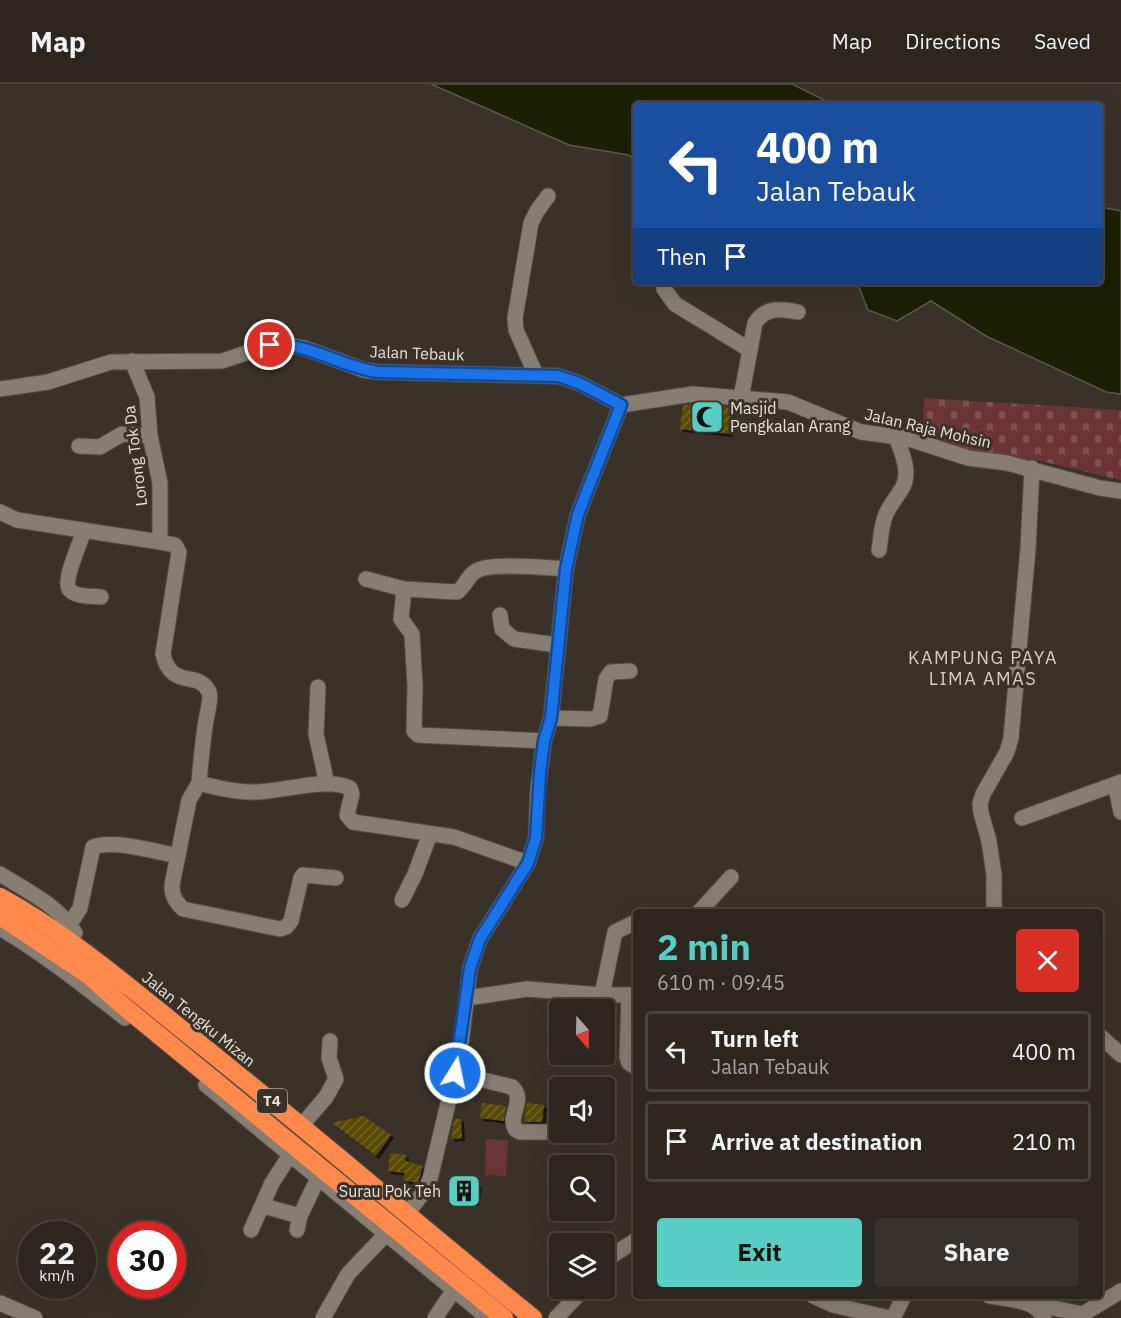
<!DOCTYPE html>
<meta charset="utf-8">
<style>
body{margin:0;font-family:"IBM Plex Sans",sans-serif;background:#38322c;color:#f1f3f6;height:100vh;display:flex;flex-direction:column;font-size:22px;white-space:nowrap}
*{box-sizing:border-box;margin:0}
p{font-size:20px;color:#a6a5a4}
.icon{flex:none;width:33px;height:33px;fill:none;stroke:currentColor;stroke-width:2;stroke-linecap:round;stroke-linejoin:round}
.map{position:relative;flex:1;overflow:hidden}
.panel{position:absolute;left:633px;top:825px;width:470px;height:390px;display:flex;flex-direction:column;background:#2c261f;border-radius:6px;box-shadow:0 6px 24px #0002,0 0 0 2px #48433d}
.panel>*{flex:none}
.banner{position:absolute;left:633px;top:18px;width:470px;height:183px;border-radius:6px;box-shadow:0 6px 24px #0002,0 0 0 2px #48433d;background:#1a4fa0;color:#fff;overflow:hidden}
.needle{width:39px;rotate:160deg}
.buttons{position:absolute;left:549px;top:915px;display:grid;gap:12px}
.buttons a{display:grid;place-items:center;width:66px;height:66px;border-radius:6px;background:#2c261f;box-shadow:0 6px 24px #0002,0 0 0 2px #48433d;font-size:30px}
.speed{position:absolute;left:18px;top:1137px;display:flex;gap:12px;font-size:30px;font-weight:700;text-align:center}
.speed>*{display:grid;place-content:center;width:78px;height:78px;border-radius:50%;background:#2c261f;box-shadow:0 6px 24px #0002,0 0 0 2px #48433d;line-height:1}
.speed small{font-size:15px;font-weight:400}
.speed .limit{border:9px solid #d22;background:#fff;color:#111}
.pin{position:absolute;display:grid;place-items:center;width:51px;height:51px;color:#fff;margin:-26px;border:3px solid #fff;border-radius:50%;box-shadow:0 2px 6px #0007}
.me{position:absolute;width:66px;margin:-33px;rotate:10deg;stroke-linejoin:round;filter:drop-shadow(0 0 4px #0008)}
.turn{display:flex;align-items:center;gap:21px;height:126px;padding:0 24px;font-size:27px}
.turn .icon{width:78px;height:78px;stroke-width:2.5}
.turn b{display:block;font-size:42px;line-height:51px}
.then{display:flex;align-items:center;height:57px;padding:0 24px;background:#0003;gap:12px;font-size:22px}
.round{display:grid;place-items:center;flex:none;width:63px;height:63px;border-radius:6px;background:#38322c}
.overview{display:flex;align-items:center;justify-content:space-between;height:102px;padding:0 24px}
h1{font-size:36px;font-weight:800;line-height:45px;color:#56cec3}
.cta{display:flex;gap:12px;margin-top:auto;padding:12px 24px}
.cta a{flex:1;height:69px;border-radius:6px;background:#56cec3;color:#111;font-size:24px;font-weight:800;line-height:69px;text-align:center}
.cta a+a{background:#38322c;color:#f1f3f6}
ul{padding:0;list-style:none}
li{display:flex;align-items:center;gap:18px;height:81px;margin:0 12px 9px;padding:0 12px;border:3px solid #48433d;border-radius:6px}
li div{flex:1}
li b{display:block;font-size:22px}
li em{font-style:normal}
header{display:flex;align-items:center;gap:36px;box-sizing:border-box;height:84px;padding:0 30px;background:#2c261f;border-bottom:2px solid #48433d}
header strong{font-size:28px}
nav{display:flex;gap:33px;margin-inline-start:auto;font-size:21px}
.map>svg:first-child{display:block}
.grass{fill:#6a3533}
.cemetery{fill:url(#cemetery-stones)}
.water{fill:#1b2002;stroke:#585a43;stroke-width:1.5}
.building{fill:url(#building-hatch);filter:url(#shadow)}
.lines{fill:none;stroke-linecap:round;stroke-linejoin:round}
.minor-casing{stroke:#544e46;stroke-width:17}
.highway-casing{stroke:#544e46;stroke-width:20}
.minor{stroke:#877e73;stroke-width:15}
.highway{stroke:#fe894a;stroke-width:18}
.route-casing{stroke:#114b97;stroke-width:15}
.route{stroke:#1a73e8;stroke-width:10}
.labels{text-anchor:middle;stroke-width:6;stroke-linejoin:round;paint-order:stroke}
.shield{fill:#3a3229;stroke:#b2aca6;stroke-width:1.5}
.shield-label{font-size:15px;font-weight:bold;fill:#e6e1db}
.street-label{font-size:16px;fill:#e6e1db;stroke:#3a3229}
.poi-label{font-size:16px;fill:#e6e1db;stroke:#3a3229;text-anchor:start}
.neighbourhood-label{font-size:18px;letter-spacing:1.5px;fill:#d7cdc1;stroke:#3a3229}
</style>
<header>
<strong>Map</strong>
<nav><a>Map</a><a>Directions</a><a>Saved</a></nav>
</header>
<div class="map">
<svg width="1121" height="1234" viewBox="0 0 1121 1234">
<defs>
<pattern id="cemetery-stones" width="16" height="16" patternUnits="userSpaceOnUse" patternTransform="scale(1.5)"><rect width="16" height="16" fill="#6a3533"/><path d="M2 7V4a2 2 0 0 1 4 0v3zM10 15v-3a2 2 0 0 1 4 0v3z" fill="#7f5250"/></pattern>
<pattern id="building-hatch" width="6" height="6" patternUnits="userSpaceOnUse" patternTransform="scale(1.5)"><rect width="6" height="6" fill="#5a4a06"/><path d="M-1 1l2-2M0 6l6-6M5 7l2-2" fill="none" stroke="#72642a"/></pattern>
<filter id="shadow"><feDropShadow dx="3" dy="3" stdDeviation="0" flood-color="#0009"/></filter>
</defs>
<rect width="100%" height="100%" fill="#3a3229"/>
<polygon class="grass" points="486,1055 508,1056 506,1092 485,1091"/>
<polygon class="cemetery" points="924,314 1121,326 1121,396 1036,376 973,372 923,352"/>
<g class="water">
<polygon points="431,0 792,0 834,21 636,21 636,79 629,71 569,61"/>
<polygon points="1100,123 1121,127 1121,310 1106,308 986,252 931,217 897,237 868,226 859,203 849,198 1100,198"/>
</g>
<g class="building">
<polygon points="693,320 733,323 730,350 680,345 683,321"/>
<polygon points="482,1019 506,1022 504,1037 480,1034"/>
<polygon points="527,1019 544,1021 542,1038 524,1038"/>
<polygon points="364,1032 391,1051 376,1072 332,1039"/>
<polygon points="454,1035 461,1035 462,1054 451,1055"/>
<polygon points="390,1069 406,1071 405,1077 423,1082 418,1099 403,1096 405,1089 388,1087"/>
<polygon points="452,1095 464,1097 464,1100 479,1100 476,1119 448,1115"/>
</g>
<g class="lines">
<defs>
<g id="minor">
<polyline points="664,205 675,220 750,266"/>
<path d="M132,277l15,36 3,39 10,47v59l15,3 4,7 -16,102c8,37 36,15 46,38 2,5 0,12 -1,18 -5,24 -7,48 -9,73 18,5 40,10 59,9 27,-1 67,-15 92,-4l2,6 -5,21 6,7 101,15 74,26"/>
<polyline points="536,291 516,246 515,234 531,139 537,127 548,112"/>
<polyline points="0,305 48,298 111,278 222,277 258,265 282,260 304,264 364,286 378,288 558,292 579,299 621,321"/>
<path d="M741,314l14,-75c11,-17 27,-14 43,-11"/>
<polyline points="621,321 693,310 788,318 861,348 906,354 968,374 1007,379 1100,404 1121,407"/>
<polyline points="79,362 100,363 122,350 150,352"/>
<polyline points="0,428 17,436 160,458"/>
<path d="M84,446c-3,12 -21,49 -15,59 5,8 23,7 32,8"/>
<path d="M879,466c2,-12 2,-25 7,-36 4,-9 10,-16 15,-24 11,-16 1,-37 -5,-53"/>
<path d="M366,495l38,10 53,3c9,-6 10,-16 19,-21 17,-9 69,-3 90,-2"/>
<polyline points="404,505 401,535 412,550 415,602 414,647 418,651 544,657"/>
<polyline points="500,531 502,545 514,555 557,561"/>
<polyline points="318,603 316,650 327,700"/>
<polyline points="551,634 591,635 600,632 606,595 611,588 630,587"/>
<path d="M199,699l-10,17 -17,85c0,11 3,16 11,24l97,20 6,-2 5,-6 10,-43 2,-3 33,3"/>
<polyline points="1115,700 1121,728"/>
<polyline points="1022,734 1121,698"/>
<path d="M0,790c27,17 58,31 75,59"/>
<polyline points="402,816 415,790 430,750"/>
<polyline points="699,828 731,793"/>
<polyline points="994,828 994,791 989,757 981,729 980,720 983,710 1007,668 1011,654 1028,465 1032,384"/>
<path d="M0,844c44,26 84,58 125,90"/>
<path d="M62,853l18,-29 13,-61c22,-8 63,5 85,9"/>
<polyline points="602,911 615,848 636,838"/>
<polyline points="629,911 627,973 629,979 636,983"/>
<polyline points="467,914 527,905 602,911 636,911"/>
<polyline points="1100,952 1121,971"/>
<path d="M455,989l57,14c15,13 -6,29 4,43l4,2h40"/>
<polyline points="206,1001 488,1234"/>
<polyline points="302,1041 326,1013 336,995 329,974 330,957"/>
<polyline points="569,1048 579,1049"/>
<polyline points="263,1122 300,1132"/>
<polyline points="406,1131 426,1105 430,1095 460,969 470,884 480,855 528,779 536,754 538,705 544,657 551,634 566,485 578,430 621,321"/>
<polyline points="251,1146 272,1099 290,1071"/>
<polyline points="297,1146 300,1132 318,1094"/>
<polyline points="604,1177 636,1156"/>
<polyline points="813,1212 833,1221 890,1234"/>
<path d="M989,1212c19,4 46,3 55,22"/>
<polyline points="0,1219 35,1234"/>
<polyline points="1033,1220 1083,1230 1121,1207"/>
<polyline points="323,1234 348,1190 386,1150"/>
<polyline points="435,1234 454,1206"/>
<polyline points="556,1234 585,1204"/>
<polyline points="893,1234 904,1212"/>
</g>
<g id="highway">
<path d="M0,813c69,38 129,90 190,139 116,92 228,189 343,282"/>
<polyline points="0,832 90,892 121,920 504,1234"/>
</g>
</defs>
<use href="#minor" class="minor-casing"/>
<use href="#highway" class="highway-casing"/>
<use href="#minor" class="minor"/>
<use href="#highway" class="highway"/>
</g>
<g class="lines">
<defs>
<path id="route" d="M270,261c38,-3 71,22 108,27l180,4 21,7 42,22 -43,109 -12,55 -15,149 -7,23 -4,32 -4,65 -8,25 -48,76 -10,29 -15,105"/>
</defs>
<use href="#route" class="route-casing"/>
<use href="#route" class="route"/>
</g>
<defs>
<symbol id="mosque-square" viewBox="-11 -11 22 22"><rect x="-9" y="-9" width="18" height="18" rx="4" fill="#56cec3" stroke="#3a3229"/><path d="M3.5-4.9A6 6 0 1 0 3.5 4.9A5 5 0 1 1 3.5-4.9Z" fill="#111"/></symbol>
<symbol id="building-square" viewBox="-11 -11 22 22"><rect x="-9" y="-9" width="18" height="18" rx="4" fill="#56cec3" stroke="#3a3229"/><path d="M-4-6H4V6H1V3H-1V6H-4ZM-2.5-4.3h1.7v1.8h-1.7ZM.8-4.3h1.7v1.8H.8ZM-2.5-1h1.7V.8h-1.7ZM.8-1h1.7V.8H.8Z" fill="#111"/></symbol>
</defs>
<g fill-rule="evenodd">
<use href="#mosque-square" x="688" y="314" width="38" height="38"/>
<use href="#building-square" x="445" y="1088" width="38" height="38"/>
</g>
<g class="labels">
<rect class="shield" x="257" y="1005" width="30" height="24" rx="4.5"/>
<g class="shield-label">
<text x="272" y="1022">T4</text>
</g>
<g class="street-label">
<text transform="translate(417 269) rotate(2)" y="6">Jalan Tebauk</text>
<text transform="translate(928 344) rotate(13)" y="6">Jalan Raja Mohsin</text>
<text transform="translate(135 372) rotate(-97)" y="6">Lorong Tok Da</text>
<text transform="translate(199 935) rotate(39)" y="6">Jalan Tengku Mizan</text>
</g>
<g class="poi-label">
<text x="730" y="330">Masjid<tspan x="730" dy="18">Pengkalan Arang</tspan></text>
<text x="441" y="1113" text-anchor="end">Surau Pok Teh</text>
</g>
<g class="neighbourhood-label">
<text x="983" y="580">KAMPUNG PAYA<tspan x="983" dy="21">LIMA AMAS</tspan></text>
</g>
</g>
</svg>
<div class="buttons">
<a><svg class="needle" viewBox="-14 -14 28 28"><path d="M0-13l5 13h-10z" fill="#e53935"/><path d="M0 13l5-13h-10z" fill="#a6a5a4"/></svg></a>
<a><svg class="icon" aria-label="sound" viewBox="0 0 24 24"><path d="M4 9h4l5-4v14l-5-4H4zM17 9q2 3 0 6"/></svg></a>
<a><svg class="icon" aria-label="search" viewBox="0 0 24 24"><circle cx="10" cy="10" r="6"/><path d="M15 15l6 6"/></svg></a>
<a><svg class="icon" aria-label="layers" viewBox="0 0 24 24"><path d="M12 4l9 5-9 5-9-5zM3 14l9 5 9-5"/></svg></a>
</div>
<div class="speed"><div>22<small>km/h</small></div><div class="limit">30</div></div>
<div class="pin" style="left:270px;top:261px;background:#d93025"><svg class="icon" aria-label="arrive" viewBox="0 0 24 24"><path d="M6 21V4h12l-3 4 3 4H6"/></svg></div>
<svg class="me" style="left:455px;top:989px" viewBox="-20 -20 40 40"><circle r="17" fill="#1a73e8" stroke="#fff" stroke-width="3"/><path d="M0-11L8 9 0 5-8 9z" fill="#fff"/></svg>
<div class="banner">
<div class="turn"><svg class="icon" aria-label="left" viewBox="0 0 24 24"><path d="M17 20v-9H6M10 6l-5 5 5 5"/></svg><div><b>400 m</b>Jalan Tebauk</div></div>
<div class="then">Then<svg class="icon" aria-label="arrive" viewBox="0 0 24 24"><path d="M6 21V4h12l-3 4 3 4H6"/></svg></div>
</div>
<section class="panel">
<div class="overview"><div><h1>2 min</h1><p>610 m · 09:45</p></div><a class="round" style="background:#d93025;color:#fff"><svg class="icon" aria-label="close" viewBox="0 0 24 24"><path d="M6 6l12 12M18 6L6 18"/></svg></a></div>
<ul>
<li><svg class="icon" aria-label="left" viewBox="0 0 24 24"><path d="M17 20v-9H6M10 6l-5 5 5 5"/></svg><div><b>Turn left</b><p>Jalan Tebauk</p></div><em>400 m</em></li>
<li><svg class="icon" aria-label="arrive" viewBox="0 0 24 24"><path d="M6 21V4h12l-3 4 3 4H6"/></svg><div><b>Arrive at destination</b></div><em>210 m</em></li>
</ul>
<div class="cta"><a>Exit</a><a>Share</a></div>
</section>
</div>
